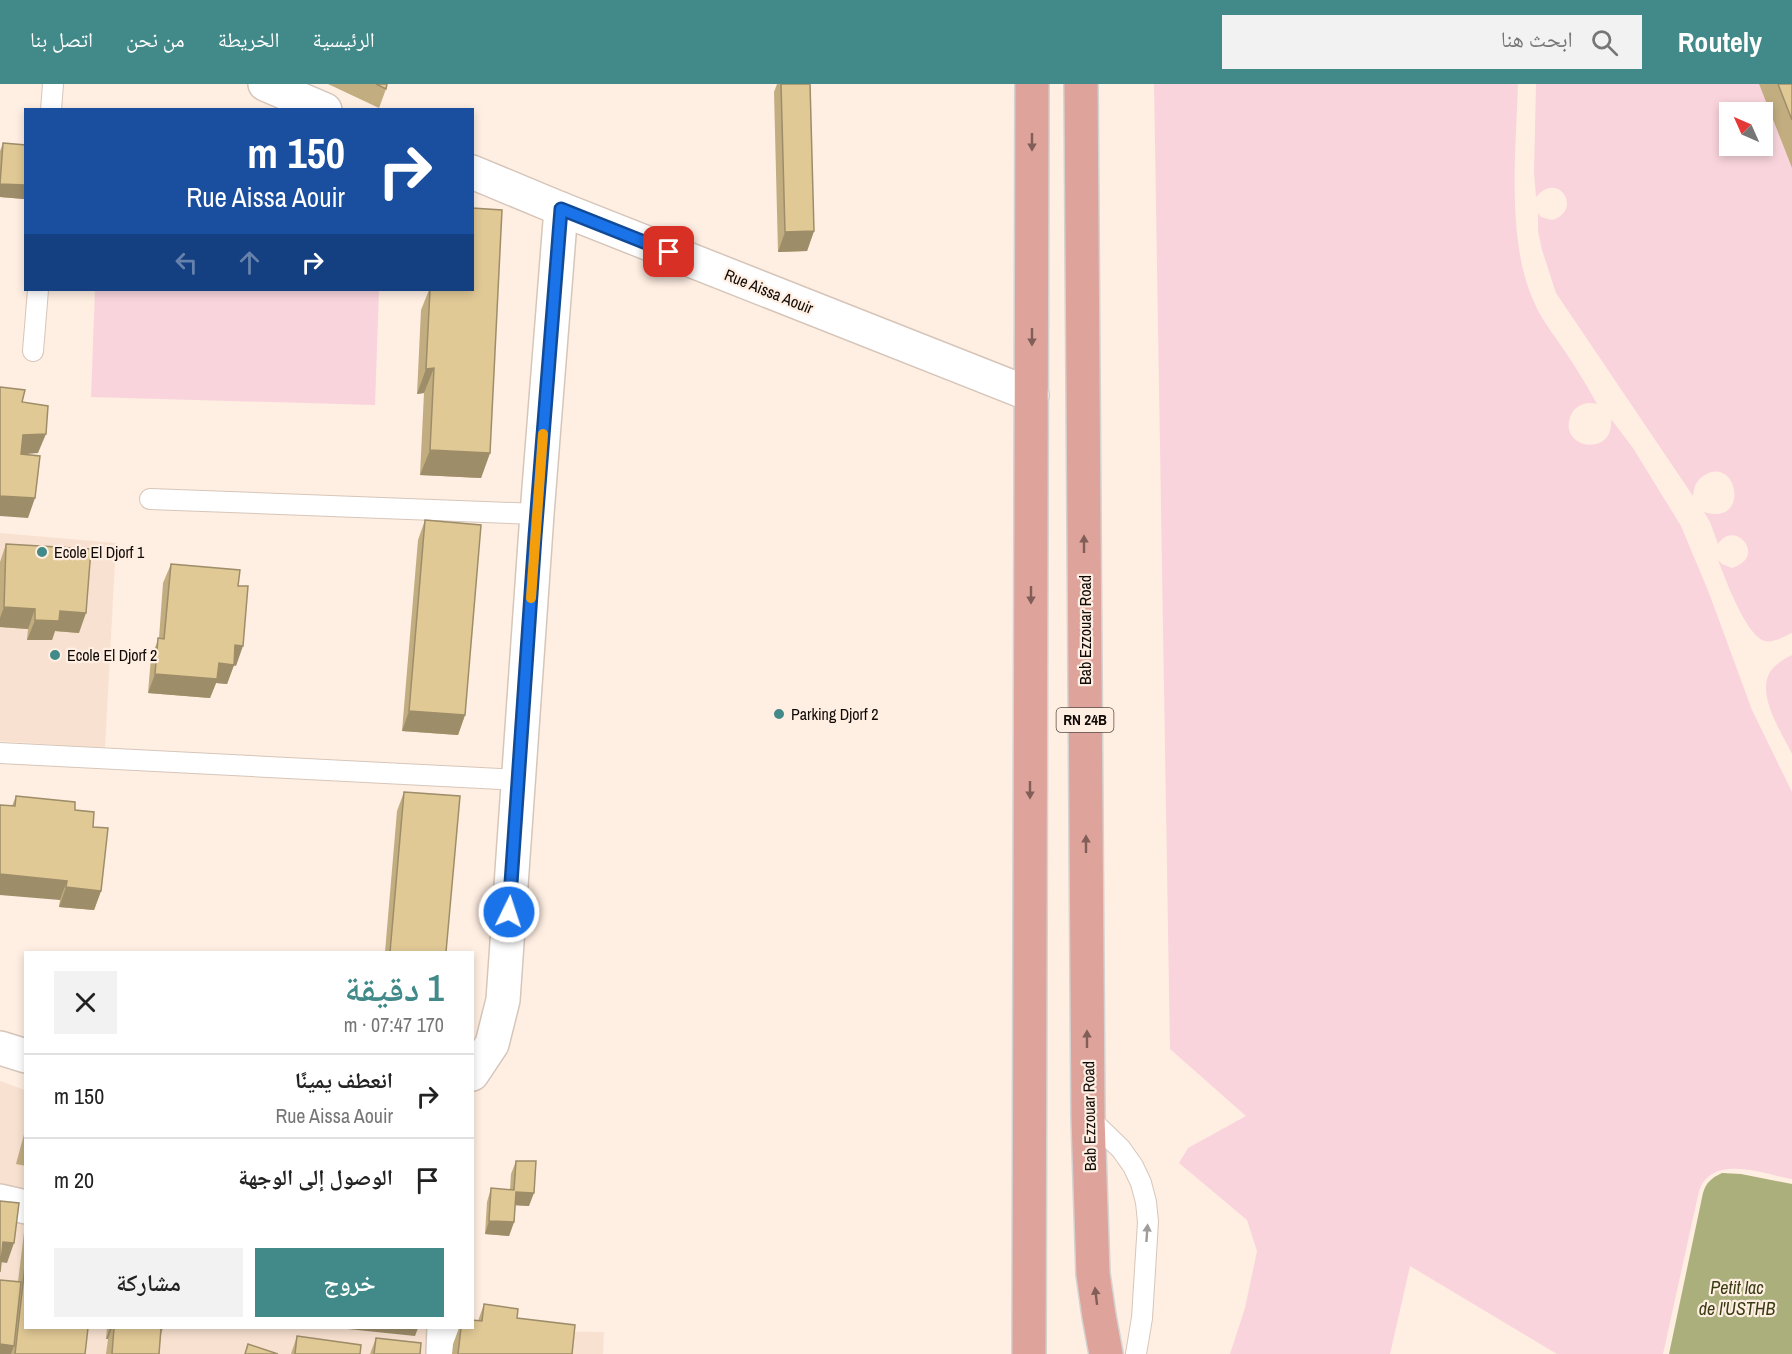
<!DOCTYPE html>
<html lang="ar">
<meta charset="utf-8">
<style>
body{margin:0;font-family:"Archivo Narrow","Noto Naskh Arabic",sans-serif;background:#f2f2f2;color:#222;direction:rtl;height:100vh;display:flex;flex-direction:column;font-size:22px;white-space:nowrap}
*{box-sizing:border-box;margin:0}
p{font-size:20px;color:#767676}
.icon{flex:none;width:33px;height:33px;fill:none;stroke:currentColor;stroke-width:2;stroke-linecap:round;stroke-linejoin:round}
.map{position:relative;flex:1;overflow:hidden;direction:ltr}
.side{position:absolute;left:24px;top:867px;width:450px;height:378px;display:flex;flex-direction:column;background:#fff;border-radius:0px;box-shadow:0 3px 9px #0003;direction:rtl}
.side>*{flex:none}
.banner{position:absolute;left:24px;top:24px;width:450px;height:183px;border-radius:0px;box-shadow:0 3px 9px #0003;direction:rtl;background:#1a4fa0;color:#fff;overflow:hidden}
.needle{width:39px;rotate:315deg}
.controls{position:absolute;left:1719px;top:18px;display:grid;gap:12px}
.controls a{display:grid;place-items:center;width:54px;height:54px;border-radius:0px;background:#fff;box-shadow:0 3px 9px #0003;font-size:30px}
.pin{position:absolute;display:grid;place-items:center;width:51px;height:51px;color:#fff;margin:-26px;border-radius:12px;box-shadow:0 3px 9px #0006}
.me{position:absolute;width:66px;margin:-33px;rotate:4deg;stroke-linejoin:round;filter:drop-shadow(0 0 4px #0008)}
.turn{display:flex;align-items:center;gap:21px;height:126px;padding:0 30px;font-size:27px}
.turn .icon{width:78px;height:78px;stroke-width:2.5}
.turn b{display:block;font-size:42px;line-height:51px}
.lanes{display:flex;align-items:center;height:57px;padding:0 30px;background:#0003;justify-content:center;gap:30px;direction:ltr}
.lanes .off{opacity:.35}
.round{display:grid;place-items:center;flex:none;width:63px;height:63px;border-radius:0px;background:#f2f2f2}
.summary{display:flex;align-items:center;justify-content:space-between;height:102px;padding:0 30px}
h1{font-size:36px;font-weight:600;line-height:45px;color:#428a89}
.action{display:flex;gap:12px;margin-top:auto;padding:12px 30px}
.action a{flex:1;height:69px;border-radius:0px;background:#428a89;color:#fff;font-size:24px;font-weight:600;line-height:69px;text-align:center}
.action a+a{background:#f2f2f2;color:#222}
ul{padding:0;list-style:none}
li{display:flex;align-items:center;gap:18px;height:84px;padding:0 30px;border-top:2px solid #e0e0e0}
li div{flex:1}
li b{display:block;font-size:22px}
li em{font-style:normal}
header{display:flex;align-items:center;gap:36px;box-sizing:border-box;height:84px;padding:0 30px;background:#428a89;color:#fff}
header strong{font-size:28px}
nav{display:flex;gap:33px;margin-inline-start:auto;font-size:21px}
.search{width:420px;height:54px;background:#f2f2f2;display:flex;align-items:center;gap:15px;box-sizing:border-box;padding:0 21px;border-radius:0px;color:#767676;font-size:22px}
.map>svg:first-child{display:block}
.built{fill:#f8e1d0}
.green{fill:#f9d4dc;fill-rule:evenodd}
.water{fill:#aaaf7b}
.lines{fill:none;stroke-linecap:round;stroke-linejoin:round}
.lane-casing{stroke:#d6c6ba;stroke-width:22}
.street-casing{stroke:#d6c6ba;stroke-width:36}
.primary-casing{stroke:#d4d3d2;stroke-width:36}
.lane{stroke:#fff;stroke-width:20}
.street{stroke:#fff;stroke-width:33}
.primary{stroke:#dea39a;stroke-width:33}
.wall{fill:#c2ad81}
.shaded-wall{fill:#9e8d69}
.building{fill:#e1c996;stroke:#9e8d69;stroke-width:1.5}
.oneway{fill:#815e58}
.oneway2{fill:#9f9d9c}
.route-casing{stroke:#114b97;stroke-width:15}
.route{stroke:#1a73e8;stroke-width:10}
.slow{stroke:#f59e0b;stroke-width:10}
.poi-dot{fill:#428a89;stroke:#ffeee2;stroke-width:2}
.labels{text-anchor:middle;stroke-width:4.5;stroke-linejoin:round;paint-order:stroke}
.shield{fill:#ffeee2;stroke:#584e49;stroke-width:1.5}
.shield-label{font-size:15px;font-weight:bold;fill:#100a07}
.street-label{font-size:16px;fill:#100a07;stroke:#ffeee2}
.poi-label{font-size:16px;fill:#100a07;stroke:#ffeee2;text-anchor:start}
.water-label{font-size:18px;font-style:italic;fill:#393c12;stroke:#ffeee2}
</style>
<header>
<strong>Routely</strong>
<div class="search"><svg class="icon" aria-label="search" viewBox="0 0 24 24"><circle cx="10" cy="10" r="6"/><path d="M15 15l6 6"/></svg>ابحث هنا</div>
<nav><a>الرئيسية</a><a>الخريطة</a><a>من نحن</a><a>اتصل بنا</a></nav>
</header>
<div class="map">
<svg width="1792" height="1270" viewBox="0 0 1792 1270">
<rect width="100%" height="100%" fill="#ffeee2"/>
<g class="built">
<polygon points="0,449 116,459 105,664 0,657"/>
<polygon points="0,997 25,1006 26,1244 453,1244 453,1246 604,1248 603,1270 0,1270"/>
</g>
<g class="green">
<path d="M1154,0h364c-2,67 -12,156 16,218 8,19 21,34 32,51 11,16 21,33 31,51 -8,-2 -15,-1 -22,5 -3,3 -5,7 -6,12 -5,30 46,34 42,-2l22,29 48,78 28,67 43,117 40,82v387c-28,-5 -80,-26 -93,12l-36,163h-106l-147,-88 -20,88h-160l15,-46 12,-57 -10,-31 -68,-57 9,-15 58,-32 -76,-67z"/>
<path d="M1536,0h223l33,84v465c-7,3 -19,10 -27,8 -19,-5 -40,-63 -47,-81l4,4 10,4c36,-11 3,-50 -14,-24l-8,-22 -6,-10c47,15 34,-59 -1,-36 -7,5 -9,11 -10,20l-137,-203 -14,-43 -4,-19v-18l3,4 11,3c32,-10 6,-50 -16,-23l-2,-25zM1762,28v34h-32v-34z"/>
<polygon points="95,206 379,206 375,321 91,313"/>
<path d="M1792,571v99c-10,-21 -36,-59 -22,-82 5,-8 14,-13 22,-17z"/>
</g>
<path class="water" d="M1722,1089l19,1 51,10v170h-123l34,-161c3,-10 8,-15 19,-20z"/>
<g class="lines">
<defs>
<g id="lane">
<polyline points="51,26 53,0"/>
<polyline points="33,267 38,206"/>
<polyline points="150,415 537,430"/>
<polyline points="0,669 518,696"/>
<polyline points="1088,1033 1121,1065 1133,1082 1141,1099 1146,1118 1148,1138 1142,1234 1136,1270"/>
</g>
<g id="street">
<polyline points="265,0 325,26"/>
<polyline points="472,88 561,125 1032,311"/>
<polyline points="0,964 26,972"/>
<polyline points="472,990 492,960 503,916 537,430 561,125"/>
<polyline points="0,1117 26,1123"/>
<polyline points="444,1244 443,1268 460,1270"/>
</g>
<g id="primary">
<polyline points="1081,0 1088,1033 1093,1190 1099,1232 1106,1270"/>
<polyline points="1029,1270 1032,0"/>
</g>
</defs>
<use href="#lane" class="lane-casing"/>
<use href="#street" class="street-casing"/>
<use href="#primary" class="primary-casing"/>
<use href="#lane" class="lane"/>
<use href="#street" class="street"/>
<use href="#primary" class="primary"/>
</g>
<g class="wall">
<polygon points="328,0 387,0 386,5 379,24"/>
<polygon points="777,0 810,0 814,147 807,167 778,168 774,8"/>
<polygon points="1759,0 1792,0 1792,84"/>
<polygon points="3,59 24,115 0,113 0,67"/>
<polygon points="429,206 472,206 490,369 481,394 420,391 424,309 417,310 421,226"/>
<polygon points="425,436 465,631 458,651 402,647 418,456"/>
<polygon points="6,460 79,549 55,547 52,556 27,556 28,545 0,543 0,478"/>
<polygon points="171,480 236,582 234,581 227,600 216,599 210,614 148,609 151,573 159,554 163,499"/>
<polygon points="404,708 446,868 385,868 397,727"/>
<polygon points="16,712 75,726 93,743 101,807 94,826 59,823 60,816 12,722"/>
<polygon points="26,1043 26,1082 16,1080"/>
<polygon points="516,1077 529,1122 515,1121 514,1138 509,1152 485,1150 487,1118 491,1104 510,1106 511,1090"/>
<polygon points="26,1132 26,1244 85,1270 0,1270 18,1198"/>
<polygon points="484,1220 517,1234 572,1270 452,1270 453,1260 459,1244 472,1244 478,1237"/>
<polygon points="107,1244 163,1244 161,1251 159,1270 106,1270 108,1255 106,1255"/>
<polygon points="297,1252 360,1270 291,1270"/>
<polygon points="376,1254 420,1270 370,1270"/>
</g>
<g class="shaded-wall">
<polygon points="0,100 26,101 26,109 24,115 0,113"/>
<polygon points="814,147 807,167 778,168 785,148"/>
<polygon points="434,284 424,309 417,310 426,285"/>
<polygon points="46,350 38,369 16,371 23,351"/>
<polygon points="430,366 490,369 481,394 420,391"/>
<polygon points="0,412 35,414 28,434 0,432"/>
<polygon points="4,523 35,525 28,545 0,543 0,534"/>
<polygon points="60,527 86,529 79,549 55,547 52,556 27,556 35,536"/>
<polygon points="235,561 243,562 236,582 234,581 227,600 216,599 210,614 148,609 155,590 219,579"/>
<polygon points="409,627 465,631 458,651 402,647"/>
<polygon points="0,790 67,797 60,816 0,811"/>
<polygon points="66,803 101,807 94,826 59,823"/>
<polygon points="516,1108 534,1109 529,1122 511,1121"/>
<polygon points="489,1137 514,1138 509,1152 485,1150"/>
<polygon points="3,1158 14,1159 7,1179 0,1178"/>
<polygon points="110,1244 112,1244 108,1255 106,1255"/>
<polygon points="338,1244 418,1244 415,1252"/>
<polygon points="0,1260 14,1262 11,1270 0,1270"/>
</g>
<g class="building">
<polygon points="376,0 387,0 386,5"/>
<polygon points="781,0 810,0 814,147 785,148"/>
<polygon points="1778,0 1792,0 1792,36"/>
<polygon points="3,59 26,61 26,101 0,100"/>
<polygon points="472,124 502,126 490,369 430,366 434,284 426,285 430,206 472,206"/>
<polygon points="0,303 25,306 22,318 48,322 46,350 23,351 21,370 40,372 35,414 0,412"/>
<polygon points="425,436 481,441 465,631 409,627"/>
<polygon points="6,460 91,465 86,529 60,527 59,537 35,536 35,525 4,523"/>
<polygon points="171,480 240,486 238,502 248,502 243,562 235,561 234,581 219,579 217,595 155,590 158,554 164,555"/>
<polygon points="404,708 460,712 446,868 390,868"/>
<polygon points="16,712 75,718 75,726 94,728 93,743 108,744 101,807 66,803 67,797 0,790 0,721 15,722"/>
<polygon points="516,1077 536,1077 534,1109 516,1108 514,1138 489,1137 491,1104 514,1106"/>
<polygon points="0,1117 19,1119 14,1159 3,1158 0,1188"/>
<polygon points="26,1173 26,1244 88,1244 85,1270 15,1270"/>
<polygon points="0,1196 21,1198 14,1262 0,1260"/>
<polygon points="484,1220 518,1225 517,1234 575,1241 572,1270 458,1270 461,1244 472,1244 472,1236 482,1237"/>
<polygon points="114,1244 161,1244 159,1270 112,1270"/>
<polygon points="297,1252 361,1261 360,1270 295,1270"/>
<polygon points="376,1254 421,1259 420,1270 374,1270"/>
<polygon points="248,1260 278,1270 245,1270"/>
</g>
<defs><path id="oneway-solid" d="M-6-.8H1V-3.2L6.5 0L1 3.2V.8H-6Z" transform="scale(1.5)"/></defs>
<g class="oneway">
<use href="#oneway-solid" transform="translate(1032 58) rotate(90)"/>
<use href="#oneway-solid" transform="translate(1032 253) rotate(90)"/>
<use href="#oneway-solid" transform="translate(1084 460) rotate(-90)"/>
<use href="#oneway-solid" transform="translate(1031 511) rotate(90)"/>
<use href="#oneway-solid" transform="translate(1030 706) rotate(90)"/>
<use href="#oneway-solid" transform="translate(1086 760) rotate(-90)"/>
<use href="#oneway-solid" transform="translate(1087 955) rotate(-90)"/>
<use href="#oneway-solid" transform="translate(1096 1212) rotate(-97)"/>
</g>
<use class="oneway2" href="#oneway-solid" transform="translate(1147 1149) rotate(-86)"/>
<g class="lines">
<defs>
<polyline id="route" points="509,828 535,452 561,125 669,168"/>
</defs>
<use href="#route" class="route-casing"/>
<use href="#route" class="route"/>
<polyline class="slow" points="531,514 543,350"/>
</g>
<g class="poi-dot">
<circle cx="42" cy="468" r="6"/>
<circle cx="55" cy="571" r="6"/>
<circle cx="779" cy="630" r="6"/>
</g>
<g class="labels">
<rect class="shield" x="1056.5" y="624" width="57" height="24" rx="4.5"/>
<g class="shield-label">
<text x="1085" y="641">RN 24B</text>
</g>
<g class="street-label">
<text transform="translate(769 207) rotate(22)" y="6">Rue Aissa Aouir</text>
<text transform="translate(1085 546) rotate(-90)" y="6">Bab Ezzouar Road</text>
<text transform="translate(1089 1032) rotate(-91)" y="6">Bab Ezzouar Road</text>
</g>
<g class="poi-label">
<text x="54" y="474">Ecole El Djorf 1</text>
<text x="67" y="577">Ecole El Djorf 2</text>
<text x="791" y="636">Parking Djorf 2</text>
</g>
<g class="water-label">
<text x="1737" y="1210">Petit lac<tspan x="1737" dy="21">de l'USTHB</tspan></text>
</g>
</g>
</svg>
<div class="controls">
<a><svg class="needle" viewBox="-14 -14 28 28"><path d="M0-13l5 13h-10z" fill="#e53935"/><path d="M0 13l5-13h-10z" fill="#767676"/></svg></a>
</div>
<div class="pin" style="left:669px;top:168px;background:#d93025"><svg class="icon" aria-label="arrive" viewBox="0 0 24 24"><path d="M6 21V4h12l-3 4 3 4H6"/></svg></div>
<svg class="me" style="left:509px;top:828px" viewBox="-20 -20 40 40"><circle r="17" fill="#1a73e8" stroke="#fff" stroke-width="3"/><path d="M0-11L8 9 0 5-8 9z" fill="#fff"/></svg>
<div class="banner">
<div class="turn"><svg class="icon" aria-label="right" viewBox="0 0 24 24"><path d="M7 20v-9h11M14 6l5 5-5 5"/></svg><div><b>150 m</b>Rue Aissa Aouir</div></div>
<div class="lanes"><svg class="icon off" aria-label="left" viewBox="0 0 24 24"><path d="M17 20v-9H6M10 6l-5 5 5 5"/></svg><svg class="icon off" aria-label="ahead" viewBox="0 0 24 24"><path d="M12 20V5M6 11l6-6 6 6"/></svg><svg class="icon" aria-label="right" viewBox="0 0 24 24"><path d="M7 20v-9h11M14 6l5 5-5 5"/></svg></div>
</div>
<section class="side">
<div class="summary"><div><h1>1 دقيقة</h1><p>170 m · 07:47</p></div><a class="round"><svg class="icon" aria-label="close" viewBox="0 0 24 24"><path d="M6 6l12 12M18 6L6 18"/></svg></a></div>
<ul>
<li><svg class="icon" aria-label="right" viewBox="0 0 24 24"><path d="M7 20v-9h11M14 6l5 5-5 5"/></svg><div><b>انعطف يمينًا</b><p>Rue Aissa Aouir</p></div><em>150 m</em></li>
<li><svg class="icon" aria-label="arrive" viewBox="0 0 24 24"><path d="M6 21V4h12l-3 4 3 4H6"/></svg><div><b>الوصول إلى الوجهة</b></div><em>20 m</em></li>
</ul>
<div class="action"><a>خروج</a><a>مشاركة</a></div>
</section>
</div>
